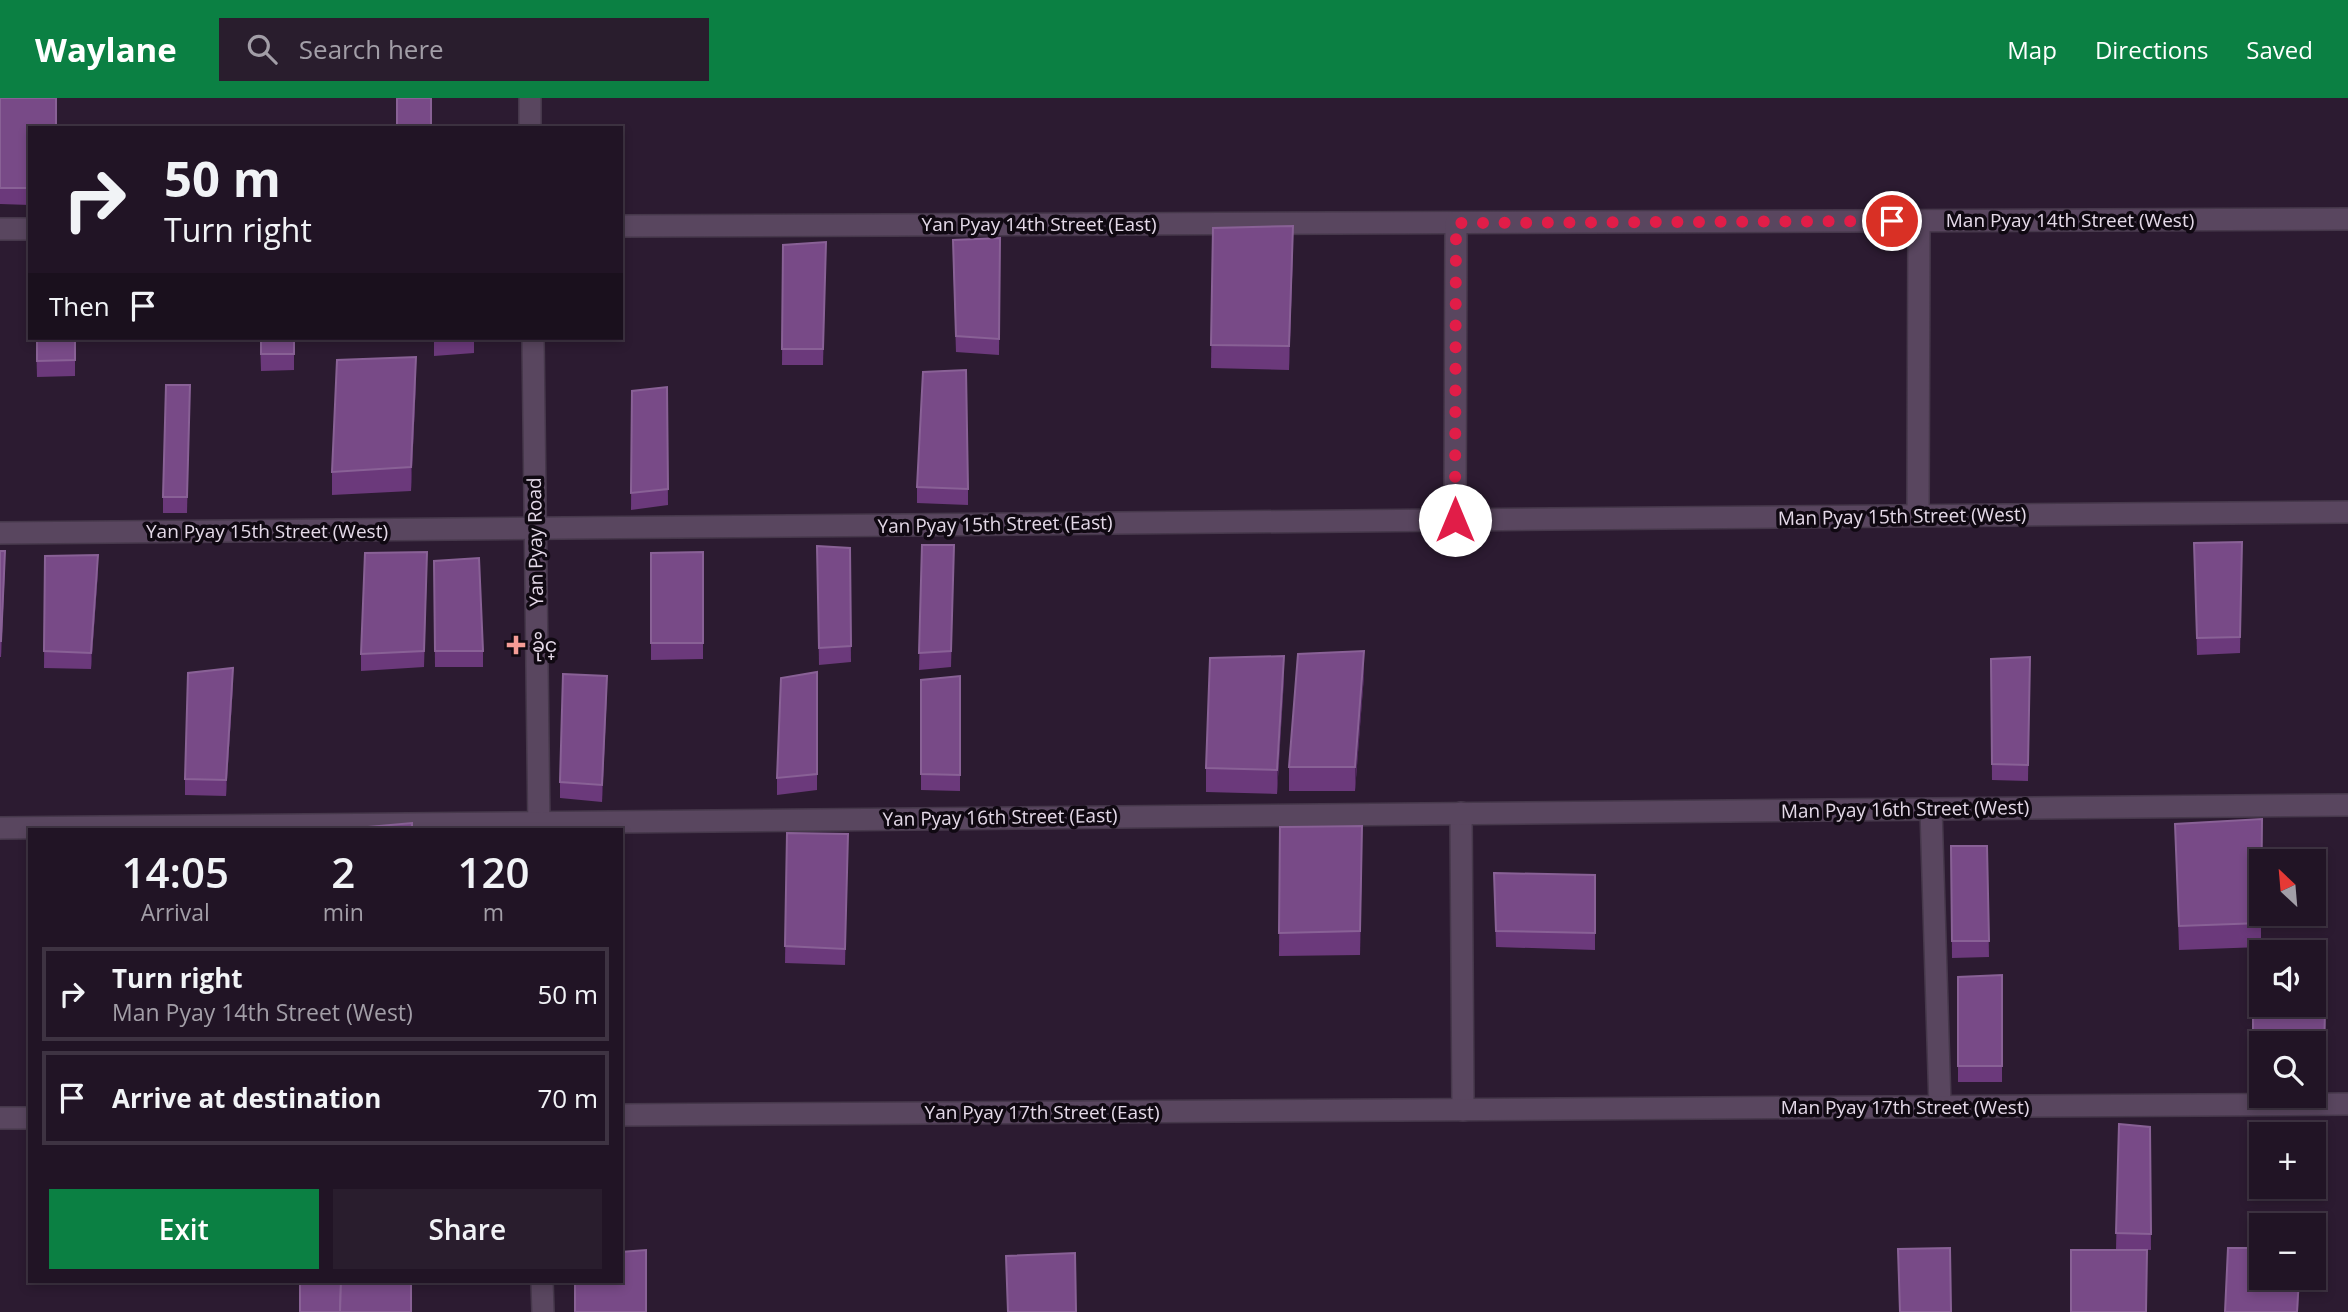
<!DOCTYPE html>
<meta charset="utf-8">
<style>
body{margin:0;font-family:"Open Sans","Noto Sans Myanmar",sans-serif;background:#291d2d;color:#f1f3f6;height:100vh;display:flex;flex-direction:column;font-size:26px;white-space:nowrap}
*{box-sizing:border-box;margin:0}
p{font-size:23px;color:#a29ea7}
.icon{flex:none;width:38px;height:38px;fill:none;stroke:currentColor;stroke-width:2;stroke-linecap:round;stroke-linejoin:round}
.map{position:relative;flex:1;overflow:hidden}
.side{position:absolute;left:28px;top:730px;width:595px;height:455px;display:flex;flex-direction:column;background:#211425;border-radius:0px;box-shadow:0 4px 10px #0003,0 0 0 2px #3e3342}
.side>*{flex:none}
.banner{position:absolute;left:28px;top:28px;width:595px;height:214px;border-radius:0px;box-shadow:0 4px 10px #0003,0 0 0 2px #3e3342;background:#211425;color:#f1f3f6;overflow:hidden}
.needle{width:46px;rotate:334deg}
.fabs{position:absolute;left:2249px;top:751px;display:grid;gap:14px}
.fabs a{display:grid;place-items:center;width:77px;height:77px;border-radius:0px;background:#211425;box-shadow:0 4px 10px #0003,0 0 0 2px #3e3342;font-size:35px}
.pin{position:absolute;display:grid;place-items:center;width:60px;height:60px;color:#fff;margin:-30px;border:4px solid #fff;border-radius:50%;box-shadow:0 2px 7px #0007}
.me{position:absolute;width:77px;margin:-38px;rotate:0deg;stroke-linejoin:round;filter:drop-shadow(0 0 5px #0008)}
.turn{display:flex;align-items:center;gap:24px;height:147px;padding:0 21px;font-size:32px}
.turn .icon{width:91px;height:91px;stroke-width:2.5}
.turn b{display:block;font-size:49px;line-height:60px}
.then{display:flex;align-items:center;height:66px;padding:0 21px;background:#0003;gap:14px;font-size:26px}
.eta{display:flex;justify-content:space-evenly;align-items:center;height:119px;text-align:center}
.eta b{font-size:42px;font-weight:600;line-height:49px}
.action{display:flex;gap:14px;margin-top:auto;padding:14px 21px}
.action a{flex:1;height:80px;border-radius:0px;background:#0b8043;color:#fff;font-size:28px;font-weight:600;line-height:80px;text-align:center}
.action a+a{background:#291d2d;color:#f1f3f6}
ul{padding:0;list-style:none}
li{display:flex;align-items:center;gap:21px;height:94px;margin:0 14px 10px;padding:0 7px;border:4px solid #3e3342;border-radius:0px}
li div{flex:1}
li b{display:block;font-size:26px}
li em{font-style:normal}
header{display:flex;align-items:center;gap:42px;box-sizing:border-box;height:98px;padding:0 35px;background:#0b8043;color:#fff}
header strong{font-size:33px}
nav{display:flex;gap:38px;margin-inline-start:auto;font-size:24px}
.search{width:490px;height:63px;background:#291d2d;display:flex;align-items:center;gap:18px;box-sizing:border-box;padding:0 24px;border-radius:0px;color:#a29ea7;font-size:26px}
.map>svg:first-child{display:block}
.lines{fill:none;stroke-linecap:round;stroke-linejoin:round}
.minor-casing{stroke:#46384b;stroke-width:24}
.minor{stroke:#59465f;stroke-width:21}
.wall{fill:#6b397b}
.shaded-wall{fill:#4c2659}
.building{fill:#784a87;stroke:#896196;stroke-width:2}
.route{stroke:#e11d48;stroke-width:12;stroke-dasharray:0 21.6}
.poi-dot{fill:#f59c96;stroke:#100912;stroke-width:2.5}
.labels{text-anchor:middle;stroke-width:7;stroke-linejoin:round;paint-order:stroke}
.street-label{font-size:19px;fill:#e4d9e8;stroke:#100912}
.poi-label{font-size:19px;fill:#e4d9e8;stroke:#100912;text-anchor:start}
</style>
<header>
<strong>Waylane</strong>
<div class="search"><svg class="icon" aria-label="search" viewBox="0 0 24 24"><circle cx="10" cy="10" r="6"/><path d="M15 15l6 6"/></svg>Search here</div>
<nav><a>Map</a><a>Directions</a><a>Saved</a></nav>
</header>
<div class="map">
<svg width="2348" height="1214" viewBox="0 0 2348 1214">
<rect width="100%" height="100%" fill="#2c1b31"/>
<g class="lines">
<defs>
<g id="minor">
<polyline points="530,0 530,30"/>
<polyline points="621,128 2348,121"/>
<polyline points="0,131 30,131"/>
<polyline points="533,240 539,732"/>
<polyline points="1918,418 1919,123"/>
<polyline points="1455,422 1456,125"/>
<polyline points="0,435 2348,414"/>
<polyline points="1931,711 1940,1008"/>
<polyline points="1461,715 1463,1012"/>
<polyline points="0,730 2348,707"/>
<polyline points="621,1017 2348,1006"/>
<polyline points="0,1020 30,1020"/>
<polyline points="542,1183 543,1214"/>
</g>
</defs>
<use href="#minor" class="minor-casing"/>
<use href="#minor" class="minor"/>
</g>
<g class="wall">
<polygon points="0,0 30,30 30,107 0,106"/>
<polygon points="1213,130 1293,152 1289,272 1211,270"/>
<polygon points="1000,140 999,257 956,254 953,159"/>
<polygon points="826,144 823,267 782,267 783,147"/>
<polygon points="36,240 75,240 75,278 37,279"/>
<polygon points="260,240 294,240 294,272 261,273"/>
<polygon points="434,240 474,240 474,255 434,258"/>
<polygon points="416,283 411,393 332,397 332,374"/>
<polygon points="190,287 187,415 163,415 163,399"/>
<polygon points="667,289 668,407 631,412 632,293"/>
<polygon points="917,389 968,391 968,407 917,405"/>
<polygon points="2242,444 2240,555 2197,557 2194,445"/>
<polygon points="922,447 954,447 951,569 919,572"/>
<polygon points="817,448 850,450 851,564 819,567"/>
<polygon points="0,453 5,469 1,559 0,559"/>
<polygon points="703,454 703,561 651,562 651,455"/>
<polygon points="45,458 98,473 91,571 44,570"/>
<polygon points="434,463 483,553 483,569 435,569"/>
<polygon points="427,471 424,569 361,573 361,556"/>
<polygon points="2030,559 2028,683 1992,682 1991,561"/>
<polygon points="817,574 817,692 777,697 777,680"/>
<polygon points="1364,577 1355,693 1289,693 1289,669"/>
<polygon points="960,578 960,693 921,692 921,582"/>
<polygon points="1284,581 1277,696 1206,694 1206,670"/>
<polygon points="233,587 226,698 185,697 185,681"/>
<polygon points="607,594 602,704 560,700 560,684"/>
<polygon points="2175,726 2261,763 2261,849 2179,852"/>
<polygon points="1280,729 1362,752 1360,857 1279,858"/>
<polygon points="787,735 848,736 845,867 785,865"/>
<polygon points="1951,748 1987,748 1989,859 1952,860"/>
<polygon points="1494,775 1595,777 1595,852 1496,849"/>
<polygon points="2326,859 2324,988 2314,987 2314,945 2261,945 2261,987 2253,987 2253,861"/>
<polygon points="2002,877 2002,984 1958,984 1958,879"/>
<polygon points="2119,1026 2150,1029 2151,1152 2116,1151"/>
</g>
<g class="shaded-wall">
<polygon points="1293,128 1293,152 1289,272 1289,248"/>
<polygon points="416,259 416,283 411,393 411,369"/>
<polygon points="5,453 5,469 1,559 1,543"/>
<polygon points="98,457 98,473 91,571 91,555"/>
<polygon points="1364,553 1364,577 1355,693 1355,669"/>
<polygon points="1284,558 1284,581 1277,696 1277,672"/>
<polygon points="233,570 233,587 226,698 226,682"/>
<polygon points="607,578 607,594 602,704 602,687"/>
<polygon points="1362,728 1362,752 1360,857 1360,833"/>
<polygon points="2299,1180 2300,1180 2298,1214 2297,1214"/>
</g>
<g class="building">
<polygon points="0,0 56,0 56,30 30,30 30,90 0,90"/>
<rect x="397" y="0" width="34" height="30"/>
<polygon points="1293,128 1289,248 1211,247 1213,130"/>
<polygon points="1000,140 999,241 956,238 953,142"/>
<polygon points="826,144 823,251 782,251 783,147"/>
<polygon points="37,240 75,240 75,262 37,263"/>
<rect x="261" y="240" width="33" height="16"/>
<polygon points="434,240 457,240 434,241"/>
<polygon points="416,259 411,369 332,374 337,262"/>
<polygon points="966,272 968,391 917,389 923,274"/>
<polygon points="166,287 190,287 187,399 163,399"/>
<polygon points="667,289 668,391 631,395 632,293"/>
<polygon points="2242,444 2240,539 2197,540 2194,445"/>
<polygon points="922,447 954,447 951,553 919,555"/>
<polygon points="817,448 850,450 851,548 819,550"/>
<polygon points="0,453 5,453 1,543 0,543"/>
<polygon points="427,454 424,553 361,556 365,455"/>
<polygon points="703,454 703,545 651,545 651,455"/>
<polygon points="98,457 91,555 44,553 45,458"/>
<polygon points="479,460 483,553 435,553 434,463"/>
<polygon points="1364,553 1355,669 1289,669 1298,556"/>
<polygon points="1284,558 1277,672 1206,670 1210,560"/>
<polygon points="2030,559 2028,667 1992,666 1991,561"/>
<polygon points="233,570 226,682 185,681 188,575"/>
<polygon points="817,574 817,676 777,680 781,580"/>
<polygon points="563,576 607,578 602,687 560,684"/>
<polygon points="960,578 960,677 921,676 921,582"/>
<polygon points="2262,721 2261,825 2179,828 2175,726"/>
<polygon points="412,725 412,732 334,732"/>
<polygon points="1362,728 1360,833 1279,835 1280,729"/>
<polygon points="787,735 848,736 845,851 785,848"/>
<polygon points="1951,748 1987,748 1989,843 1952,843"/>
<polygon points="1494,775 1595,777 1595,835 1496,833"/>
<polygon points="2314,859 2326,859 2324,964 2314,964 2314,945 2261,945 2261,963 2253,963 2253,861 2261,861 2261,906 2314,906"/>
<polygon points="2002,877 2002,968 1958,968 1958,879"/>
<polygon points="2119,1026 2150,1029 2151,1136 2116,1135"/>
<polygon points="1950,1150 1951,1214 1900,1214 1898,1151"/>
<polygon points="2228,1150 2261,1150 2261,1180 2299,1180 2297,1214 2225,1214"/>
<polygon points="646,1152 646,1214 575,1214 575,1183 621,1183 621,1154"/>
<polygon points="2071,1152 2147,1152 2146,1214 2071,1214"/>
<polygon points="1075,1155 1076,1214 1008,1214 1006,1158"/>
<polygon points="300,1183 341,1183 340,1214 300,1214"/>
<polygon points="341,1183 411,1183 411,1214 340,1214"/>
</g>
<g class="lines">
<polyline class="route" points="1455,422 1456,125 1892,123"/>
</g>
<path class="poi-dot" d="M512.5 536.5h7v7h7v7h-7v7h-7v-7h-7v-7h7z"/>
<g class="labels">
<g class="street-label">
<text x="2070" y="129">Man Pyay 14th Street (West)</text>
<text x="1039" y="133">Yan Pyay 14th Street (East)</text>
<text transform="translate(1902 418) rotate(-1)" y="7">Man Pyay 15th Street (West)</text>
<text transform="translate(995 426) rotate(-1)" y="7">Yan Pyay 15th Street (East)</text>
<text x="267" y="440">Yan Pyay 15th Street (West)</text>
<text transform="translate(535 444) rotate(-91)" y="7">Yan Pyay Road</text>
<text transform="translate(1905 711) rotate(-1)" y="7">Man Pyay 16th Street (West)</text>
<text transform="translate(1000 719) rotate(-1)" y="7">Yan Pyay 16th Street (East)</text>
<text x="1905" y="1016">Man Pyay 17th Street (West)</text>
<text x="1042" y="1021">Yan Pyay 17th Street (East)</text>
</g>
<g class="poi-label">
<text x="532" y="554">ခိုင္</text>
</g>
</g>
</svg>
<div class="fabs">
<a><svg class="needle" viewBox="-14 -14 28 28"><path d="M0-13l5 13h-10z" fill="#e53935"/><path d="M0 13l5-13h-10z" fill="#a29ea7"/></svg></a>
<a><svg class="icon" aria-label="sound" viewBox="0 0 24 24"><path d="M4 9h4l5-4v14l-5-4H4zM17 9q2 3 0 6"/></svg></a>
<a><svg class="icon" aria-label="search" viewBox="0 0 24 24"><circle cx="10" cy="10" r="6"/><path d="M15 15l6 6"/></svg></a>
<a>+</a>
<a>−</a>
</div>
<div class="pin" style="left:1892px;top:123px;background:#d93025"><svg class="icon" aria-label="arrive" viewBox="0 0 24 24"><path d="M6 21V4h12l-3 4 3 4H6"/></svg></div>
<svg class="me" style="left:1455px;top:422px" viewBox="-20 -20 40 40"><circle r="19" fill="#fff"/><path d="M0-13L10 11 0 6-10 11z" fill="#e11d48"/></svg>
<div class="banner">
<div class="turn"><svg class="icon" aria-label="right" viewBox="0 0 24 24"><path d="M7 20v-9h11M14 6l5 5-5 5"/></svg><div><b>50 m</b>Turn right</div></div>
<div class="then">Then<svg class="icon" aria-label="arrive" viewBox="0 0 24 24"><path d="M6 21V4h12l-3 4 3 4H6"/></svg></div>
</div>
<section class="side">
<div class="eta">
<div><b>14:05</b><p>Arrival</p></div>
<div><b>2</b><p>min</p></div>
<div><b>120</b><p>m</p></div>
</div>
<ul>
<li><svg class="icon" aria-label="right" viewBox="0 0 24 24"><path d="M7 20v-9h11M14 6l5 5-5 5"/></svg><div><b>Turn right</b><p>Man Pyay 14th Street (West)</p></div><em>50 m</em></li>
<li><svg class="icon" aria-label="arrive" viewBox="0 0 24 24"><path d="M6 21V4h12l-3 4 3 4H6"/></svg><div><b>Arrive at destination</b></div><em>70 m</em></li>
</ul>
<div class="action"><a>Exit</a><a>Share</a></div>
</section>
</div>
